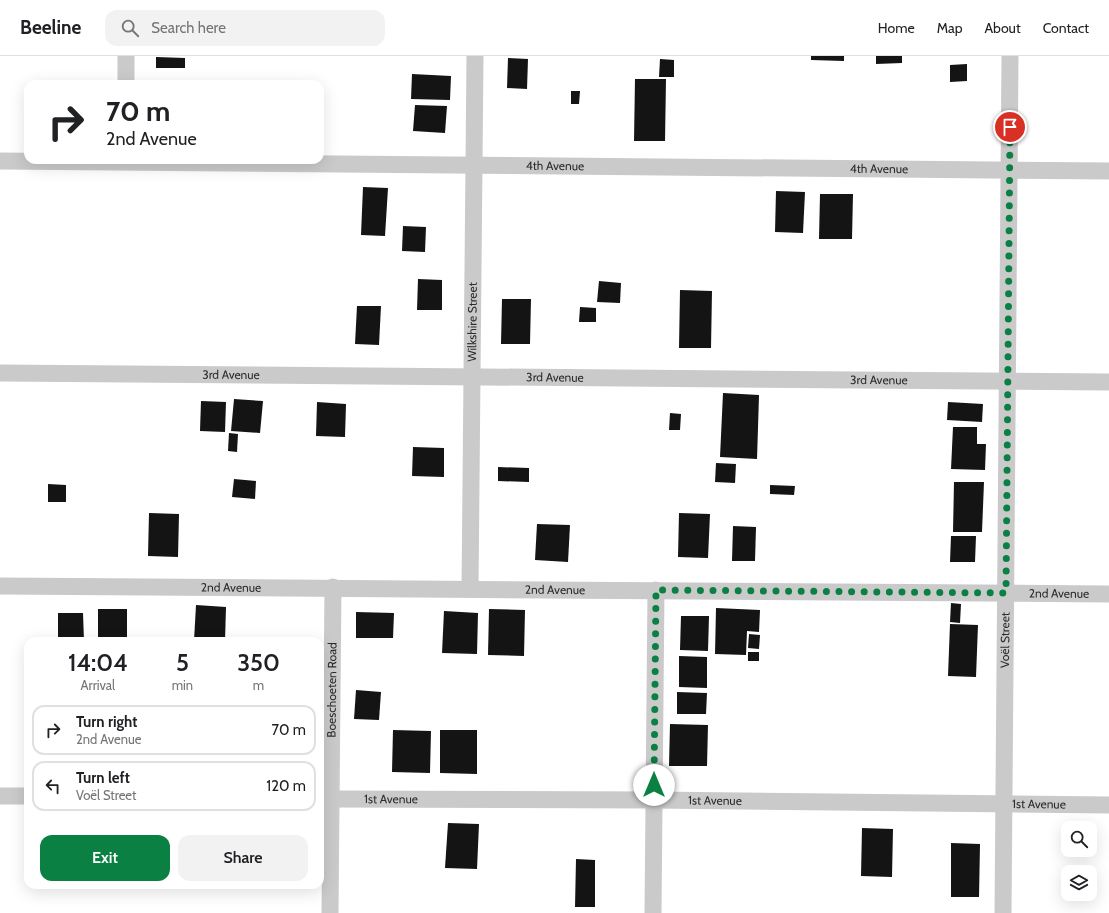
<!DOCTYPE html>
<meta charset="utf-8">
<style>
body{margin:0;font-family:Cabin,sans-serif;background:#f2f2f2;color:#202124;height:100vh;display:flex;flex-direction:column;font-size:15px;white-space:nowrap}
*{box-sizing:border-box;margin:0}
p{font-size:13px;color:#757577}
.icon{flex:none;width:22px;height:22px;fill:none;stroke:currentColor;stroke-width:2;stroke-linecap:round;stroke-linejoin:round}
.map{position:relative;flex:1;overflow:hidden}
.side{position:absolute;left:24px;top:581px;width:300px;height:252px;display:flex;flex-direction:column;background:#fff;border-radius:12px;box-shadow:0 4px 16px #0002}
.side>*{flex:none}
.guide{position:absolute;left:24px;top:24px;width:300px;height:84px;border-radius:12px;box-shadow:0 4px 16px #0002;background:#fff;color:#202124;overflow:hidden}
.buttons{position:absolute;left:1061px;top:765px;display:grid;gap:8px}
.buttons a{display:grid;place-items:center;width:36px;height:36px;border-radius:8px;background:#fff;box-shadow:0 4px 16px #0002;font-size:20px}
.pin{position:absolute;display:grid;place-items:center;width:34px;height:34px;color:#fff;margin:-17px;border:2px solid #fff;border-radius:50%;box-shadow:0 1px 4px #0007}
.me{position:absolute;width:44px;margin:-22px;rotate:0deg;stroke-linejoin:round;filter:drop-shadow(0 0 3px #0008)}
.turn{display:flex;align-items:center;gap:14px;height:84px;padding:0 16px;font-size:18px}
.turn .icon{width:52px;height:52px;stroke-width:2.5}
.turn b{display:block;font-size:28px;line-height:34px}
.eta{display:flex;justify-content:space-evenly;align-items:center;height:68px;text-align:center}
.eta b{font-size:24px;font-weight:600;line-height:28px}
.cta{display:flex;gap:8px;margin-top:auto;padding:8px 16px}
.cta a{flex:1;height:46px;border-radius:12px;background:#0b8043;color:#fff;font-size:16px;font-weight:600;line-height:46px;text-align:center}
.cta a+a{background:#f2f2f2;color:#202124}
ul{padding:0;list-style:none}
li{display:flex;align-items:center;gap:12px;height:50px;margin:0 8px 6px;padding:0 8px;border:2px solid #e0e0e0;border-radius:12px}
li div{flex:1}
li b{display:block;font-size:15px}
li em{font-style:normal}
header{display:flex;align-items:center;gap:24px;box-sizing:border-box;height:56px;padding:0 20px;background:#fff;border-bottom:1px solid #e0e0e0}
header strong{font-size:19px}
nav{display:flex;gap:22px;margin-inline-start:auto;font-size:14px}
.search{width:280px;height:36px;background:#f2f2f2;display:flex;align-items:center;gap:10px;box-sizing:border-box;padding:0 14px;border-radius:12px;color:#757577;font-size:15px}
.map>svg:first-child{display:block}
.building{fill:#141414}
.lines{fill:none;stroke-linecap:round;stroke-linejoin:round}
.minor{stroke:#cacaca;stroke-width:17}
.route{stroke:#0b8043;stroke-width:7;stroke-dasharray:0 12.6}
.labels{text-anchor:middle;stroke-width:4;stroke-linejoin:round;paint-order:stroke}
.street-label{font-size:12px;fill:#2d2d2d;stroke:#fff}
</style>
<header>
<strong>Beeline</strong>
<div class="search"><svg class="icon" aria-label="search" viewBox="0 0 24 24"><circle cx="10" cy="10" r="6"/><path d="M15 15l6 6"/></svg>Search here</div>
<nav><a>Home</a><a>Map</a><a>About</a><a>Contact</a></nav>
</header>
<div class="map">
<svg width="1109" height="857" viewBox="0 0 1109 857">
<rect width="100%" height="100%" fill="#fff"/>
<g class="building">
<polygon points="811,0 844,0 844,5 811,4"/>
<polygon points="876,0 902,0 902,7 876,8"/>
<polygon points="156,1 185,2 185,12 156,12"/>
<polygon points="508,2 528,3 527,33 507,32"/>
<polygon points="660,3 674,4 674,21 659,21"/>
<polygon points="967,8 967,25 950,26 950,9"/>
<polygon points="412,18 451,20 450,44 411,43"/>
<polygon points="635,23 666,23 665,85 634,85"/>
<polygon points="571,35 580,35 579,48 571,48"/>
<polygon points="415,49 447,50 445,77 413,75"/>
<polygon points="363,131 388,132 385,180 361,179"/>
<polygon points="776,135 805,136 803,177 775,176"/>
<polygon points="820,138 853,138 852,183 819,183"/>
<polygon points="403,170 426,171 425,196 402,195"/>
<polygon points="418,223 442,224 442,254 417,254"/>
<polygon points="599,225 621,227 620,247 597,246"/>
<polygon points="680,234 712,235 711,292 679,292"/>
<polygon points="502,243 531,243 530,288 501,288"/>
<polygon points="357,250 381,250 379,289 355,288"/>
<polygon points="580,251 596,252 596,266 579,266"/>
<polygon points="723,337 759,339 757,403 720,401"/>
<polygon points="234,343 263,345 260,377 231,375"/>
<polygon points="201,345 226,346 225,376 200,375"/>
<polygon points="317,346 346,348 345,381 316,380"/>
<polygon points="948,346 983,348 982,366 947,364"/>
<polygon points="670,357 681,358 680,374 669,374"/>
<polygon points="953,371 977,371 977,388 986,388 985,414 951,413"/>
<polygon points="229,377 238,378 237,396 228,395"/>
<polygon points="413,391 444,392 444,421 412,420"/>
<polygon points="716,407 736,408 735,427 715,426"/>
<polygon points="498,411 529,412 529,426 498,425"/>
<polygon points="234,423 256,425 255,443 232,441"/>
<polygon points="954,426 984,426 982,476 953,476"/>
<polygon points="48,428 66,429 66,446 48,446"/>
<polygon points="770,429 795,430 794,439 770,438"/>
<polygon points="149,457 179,458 178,501 148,500"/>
<polygon points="679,457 710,458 708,502 678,501"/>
<polygon points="537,468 570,469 568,506 535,504"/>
<polygon points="733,470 756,471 755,505 732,505"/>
<polygon points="951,480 976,480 975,506 950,506"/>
<polygon points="951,547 961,548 960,567 950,566"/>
<polygon points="196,549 226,551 225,585 194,585"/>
<polygon points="716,552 760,554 759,576 747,575 746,599 715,598"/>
<rect x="98" y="553" width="29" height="32"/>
<polygon points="489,553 525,554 524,600 488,599"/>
<polygon points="444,555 478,557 477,598 442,597"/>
<polygon points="356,556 394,557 393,582 356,582"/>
<polygon points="58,557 83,557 84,585 58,585"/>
<polygon points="681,560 709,560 708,595 680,594"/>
<polygon points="950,568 978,569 976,621 948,620"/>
<polygon points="749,578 760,579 759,593 748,592"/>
<rect x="748" y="596" width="11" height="9"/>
<polygon points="679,600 707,601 707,632 679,631"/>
<polygon points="356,634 381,636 379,664 354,663"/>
<polygon points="677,636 707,637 706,658 677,658"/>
<polygon points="670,668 708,669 707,710 669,710"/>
<polygon points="393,674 431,675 430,717 392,716"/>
<polygon points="440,674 477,674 477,718 440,717"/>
<polygon points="448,767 479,768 477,813 445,812"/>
<polygon points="862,772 893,773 892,821 861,820"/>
<polygon points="951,787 980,788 979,841 951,841"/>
<polygon points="576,803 595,804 595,851 575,851"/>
</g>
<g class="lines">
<g class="minor">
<polyline points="126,28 126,0"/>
<path id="s1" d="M0,105l1109,10"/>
<path id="s2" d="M0,317l1109,9"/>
<path id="s3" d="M0,530l1109,8"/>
<path id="s4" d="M470,533l5,-533"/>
<polyline points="0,740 28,740"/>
<path id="s5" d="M320,743l334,1 455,5"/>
<path id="s6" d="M330,857l3,-326"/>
<polyline points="653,857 656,534"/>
<path id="s7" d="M1003,857l7,-857"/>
</g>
</g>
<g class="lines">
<polyline class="route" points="654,729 656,534 1006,537 1010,71"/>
</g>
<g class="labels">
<g class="street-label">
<text dy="4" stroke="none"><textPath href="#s1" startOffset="555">4th Avenue</textPath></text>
<text dy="4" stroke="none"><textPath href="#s1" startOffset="879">4th Avenue</textPath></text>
<text dy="4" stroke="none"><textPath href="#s4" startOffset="267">Wilkshire Street</textPath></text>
<text dy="4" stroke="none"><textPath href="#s2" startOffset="231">3rd Avenue</textPath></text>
<text dy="4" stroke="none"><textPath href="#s2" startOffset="555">3rd Avenue</textPath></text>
<text dy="4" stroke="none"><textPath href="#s2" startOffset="879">3rd Avenue</textPath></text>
<text dy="4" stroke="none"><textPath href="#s3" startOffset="231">2nd Avenue</textPath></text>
<text dy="4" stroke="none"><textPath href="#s3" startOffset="555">2nd Avenue</textPath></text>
<text dy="4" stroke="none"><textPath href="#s3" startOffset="1059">2nd Avenue</textPath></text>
<text dy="4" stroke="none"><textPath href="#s7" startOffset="273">Voël Street</textPath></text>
<text dy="4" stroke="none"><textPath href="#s6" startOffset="223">Boeschoeten Road</textPath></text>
<text dy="4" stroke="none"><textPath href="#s5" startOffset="71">1st Avenue</textPath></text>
<text dy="4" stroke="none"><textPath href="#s5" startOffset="395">1st Avenue</textPath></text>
<text dy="4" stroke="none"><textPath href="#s5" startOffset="719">1st Avenue</textPath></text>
</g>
</g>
</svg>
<div class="buttons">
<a><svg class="icon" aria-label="search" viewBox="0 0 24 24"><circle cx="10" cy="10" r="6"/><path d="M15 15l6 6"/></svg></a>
<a><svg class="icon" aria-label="layers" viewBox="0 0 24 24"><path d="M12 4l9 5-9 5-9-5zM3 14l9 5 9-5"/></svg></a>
</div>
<div class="pin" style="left:1010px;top:71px;background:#d93025"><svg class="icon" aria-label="arrive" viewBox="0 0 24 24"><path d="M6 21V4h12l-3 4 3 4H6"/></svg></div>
<svg class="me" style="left:654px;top:729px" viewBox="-20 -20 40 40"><circle r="19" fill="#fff"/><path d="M0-13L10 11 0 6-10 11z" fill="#0b8043"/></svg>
<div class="guide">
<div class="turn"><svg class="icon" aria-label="right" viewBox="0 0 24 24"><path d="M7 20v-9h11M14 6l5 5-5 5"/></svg><div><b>70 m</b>2nd Avenue</div></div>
</div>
<section class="side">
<div class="eta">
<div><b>14:04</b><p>Arrival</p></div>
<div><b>5</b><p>min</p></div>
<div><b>350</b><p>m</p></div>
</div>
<ul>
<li><svg class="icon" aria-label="right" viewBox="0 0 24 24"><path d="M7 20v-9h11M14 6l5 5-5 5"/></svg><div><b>Turn right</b><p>2nd Avenue</p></div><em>70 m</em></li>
<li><svg class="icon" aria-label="left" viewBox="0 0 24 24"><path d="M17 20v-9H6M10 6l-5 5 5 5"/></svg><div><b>Turn left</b><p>Voël Street</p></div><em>120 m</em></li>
</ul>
<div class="cta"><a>Exit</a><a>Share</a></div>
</section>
</div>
